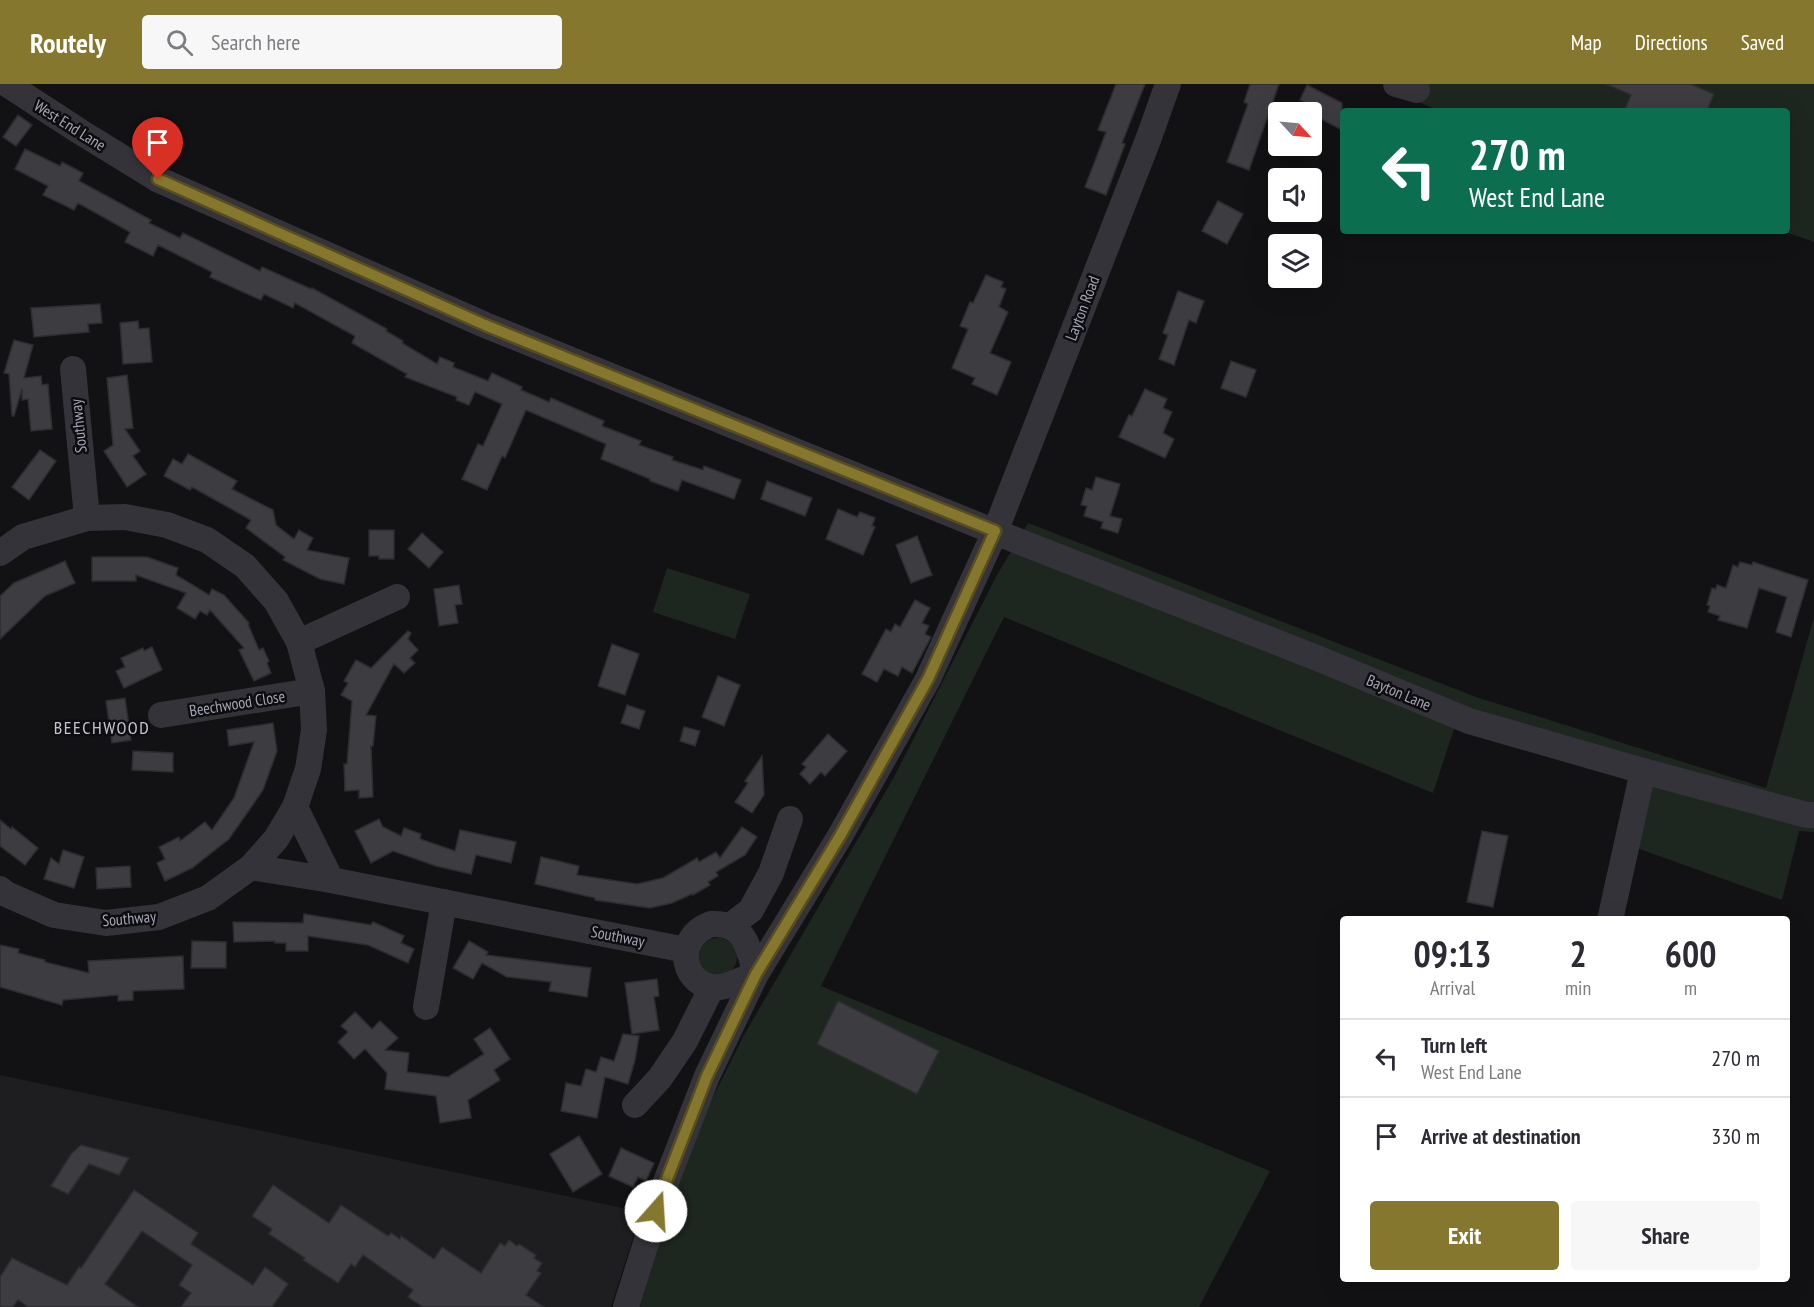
<!DOCTYPE html>
<style>
body{margin:0;font-family:"PT Sans Narrow",sans-serif;background:#f7f7f7;color:#2b2b33;height:100vh;display:flex;flex-direction:column;font-size:22px;white-space:nowrap}
*{box-sizing:border-box;margin:0}
p{font-size:20px;color:#7c7c81}
.icon{flex:none;width:33px;height:33px;fill:none;stroke:currentColor;stroke-width:2;stroke-linecap:round;stroke-linejoin:round}
.map{position:relative;flex:1;overflow:hidden}
.side{position:absolute;left:1340px;top:832px;width:450px;height:366px;display:flex;flex-direction:column;background:#fff;border-radius:6px;box-shadow:0 6px 24px #0002}
.side>*{flex:none}
.top-card{position:absolute;left:1340px;top:24px;width:450px;height:126px;border-radius:6px;box-shadow:0 6px 24px #0002;background:#0b6e4f;color:#fff;overflow:hidden}
.needle{width:39px;rotate:116deg}
.fabs{position:absolute;left:1268px;top:18px;display:grid;gap:12px}
.fabs a{display:grid;place-items:center;width:54px;height:54px;border-radius:6px;background:#fff;box-shadow:0 6px 24px #0002;font-size:30px}
.pin{position:absolute;display:grid;place-items:center;width:51px;height:51px;color:#fff;margin:-62px -26px;border-radius:50% 50% 50% 0;rotate:-45deg;box-shadow:0 0 6px #0007}
.pin .icon{rotate:45deg}
.me{position:absolute;width:66px;margin:-33px;rotate:19deg;stroke-linejoin:round;filter:drop-shadow(0 0 4px #0008)}
.turn{display:flex;align-items:center;gap:21px;height:126px;padding:0 30px;font-size:27px}
.turn .icon{width:78px;height:78px;stroke-width:2.5}
.turn b{display:block;font-size:42px;line-height:51px}
.eta{display:flex;justify-content:space-evenly;align-items:center;height:102px;text-align:center}
.eta b{font-size:36px;font-weight:600;line-height:42px}
.primary-button{display:flex;gap:12px;margin-top:auto;padding:12px 30px}
.primary-button a{flex:1;height:69px;border-radius:6px;background:#86772e;color:#fff;font-size:24px;font-weight:600;line-height:69px;text-align:center}
.primary-button a+a{background:#f7f7f7;color:#2b2b33}
ul{padding:0;list-style:none}
li{display:flex;align-items:center;gap:18px;height:78px;padding:0 30px;border-top:2px solid #e1e1e2}
li div{flex:1}
li b{display:block;font-size:22px}
li em{font-style:normal}
header{display:flex;align-items:center;gap:36px;box-sizing:border-box;height:84px;padding:0 30px;background:#86772e;color:#fff}
header strong{font-size:28px}
nav{display:flex;gap:33px;margin-inline-start:auto;font-size:21px}
.search{width:420px;height:54px;background:#f7f7f7;display:flex;align-items:center;gap:15px;box-sizing:border-box;padding:0 21px;border-radius:6px;color:#7c7c81;font-size:22px}
.map>svg:first-child{display:block}
.built{fill:#1e1e21}
.green{fill:#1e2620}
.building{fill:#3c3c41;stroke:#2d2c30;stroke-width:1.5}
.lines{fill:none;stroke-linecap:round;stroke-linejoin:round}
.minor{stroke:#333339;stroke-width:26}
.route-casing{stroke:#574d1e;stroke-width:15}
.route{stroke:#86772e;stroke-width:10}
.labels{text-anchor:middle;stroke-width:5;stroke-linejoin:round;paint-order:stroke}
.street-label{font-size:16px;fill:#a3a5b5;stroke:#0d0d0f}
.neighbourhood-label{font-size:18px;letter-spacing:1.5px;fill:#c4c5d1;stroke:#0d0d0f}
</style>
<header>
<strong>Routely</strong>
<div class="search"><svg class="icon" aria-label="search" viewBox="0 0 24 24"><circle cx="10" cy="10" r="6"/><path d="M15 15l6 6"/></svg>Search here</div>
<nav><a>Map</a><a>Directions</a><a>Saved</a></nav>
</header>
<div class="map">
<svg width="1814" height="1223" viewBox="0 0 1814 1223">
<rect width="100%" height="100%" fill="#121214"/>
<polygon class="built" points="0,991 641,1128 611,1223 0,1223"/>
<g class="green">
<polygon points="1418,0 1814,0 1814,158 1783,147 1786,147 1786,27 1439,27 1412,15"/>
<polygon points="1028,439 1476,613 1766,704 1814,533 1814,748 1799,747 1782,816 1617,757 1629,693 1456,639 1433,709 1004,533 821,902 1270,1087 1199,1223 640,1223 681,1086 698,1043 744,951 894,693 997,491"/>
<polygon points="667,484 750,510 735,555 653,528"/>
<circle cx="718" cy="873" r="19"/>
</g>
<g class="building">
<polygon points="1116,0 1145,0 1122,59 1125,60 1106,111 1085,103 1106,48 1098,46"/>
<polygon points="1250,0 1279,0 1249,86 1227,78 1248,20 1244,18"/>
<polygon points="1606,0 1691,0 1714,10 1707,27 1624,27 1631,11"/>
<polygon points="1307,1 1342,19 1342,46 1317,33 1320,26 1300,16"/>
<polygon points="18,31 32,41 16,62 3,53"/>
<polygon points="25,65 60,82 62,78 83,89 79,97 151,136 149,139 180,154 183,149 260,187 262,183 311,205 312,204 387,245 386,247 403,257 402,259 437,280 440,273 454,279 453,283 488,297 492,289 522,303 521,306 549,318 551,314 604,337 602,342 641,357 639,361 673,373 672,376 703,386 704,382 741,396 734,415 682,396 678,407 650,397 650,395 601,375 606,360 526,326 505,374 502,372 487,406 462,395 478,360 483,362 502,320 475,308 469,321 456,316 457,313 405,293 407,290 352,259 355,252 295,219 293,224 264,210 261,216 243,208 210,193 212,188 158,161 153,172 125,158 130,148 78,119 74,126 43,111 48,102 15,85"/>
<polygon points="1218,117 1243,130 1227,160 1202,147"/>
<polygon points="986,191 1003,198 1001,203 1006,205 999,223 1008,228 990,269 1011,278 997,311 972,300 975,294 952,284 968,245 960,242 970,218 973,219"/>
<polygon points="1178,207 1204,217 1196,239 1189,236 1174,281 1159,275 1168,251 1163,249"/>
<polygon points="100,220 102,239 88,240 89,248 34,253 31,224"/>
<polygon points="138,237 139,245 149,244 152,278 123,280 120,239"/>
<polygon points="14,256 33,261 24,294 41,292 42,301 48,300 52,345 31,347 28,315 22,316 22,305 14,332 12,332 9,290 4,289"/>
<polygon points="1231,277 1256,286 1246,313 1221,304"/>
<polygon points="127,291 133,344 125,345 140,367 133,372 146,390 127,403 104,367 113,361 107,294"/>
<polygon points="1145,305 1167,315 1163,324 1172,328 1163,349 1174,355 1165,374 1119,353 1129,331 1132,332"/>
<polygon points="40,366 56,377 29,416 12,403"/>
<polygon points="188,370 237,397 232,405 273,426 276,441 294,455 299,446 313,454 307,466 349,474 344,500 320,495 283,476 285,473 246,444 251,436 192,403 190,406 164,392 173,375 182,380"/>
<polygon points="1096,393 1120,400 1110,432 1122,435 1118,449 1101,444 1103,438 1084,432 1087,422 1081,421 1086,404 1092,406"/>
<polygon points="767,397 812,414 805,432 761,415"/>
<polygon points="838,425 857,433 860,428 875,434 872,442 875,443 863,471 826,455"/>
<polygon points="369,446 394,446 394,475 379,475 379,472 369,472"/>
<polygon points="422,449 443,468 429,484 408,465"/>
<polygon points="917,452 932,491 911,499 896,461"/>
<polygon points="92,473 147,473 178,484 176,491 209,511 212,505 224,511 249,539 248,540 259,566 263,564 269,577 267,579 271,589 254,597 239,566 244,564 210,526 207,531 200,527 195,535 177,524 186,509 136,491 136,497 92,497"/>
<polygon points="65,477 75,499 45,512 0,555 0,512 14,499"/>
<polygon points="1740,478 1752,481 1753,478 1808,496 1791,553 1776,548 1787,513 1759,504 1747,544 1718,536 1720,532 1708,528 1710,522 1707,521 1712,504 1716,505 1717,501 1726,504 1733,481 1738,483"/>
<polygon points="459,501 462,520 455,521 458,539 439,542 434,505"/>
<polygon points="915,516 930,524 922,539 929,542 925,550 931,553 912,589 902,583 898,592 884,585 877,598 862,590 886,545 891,548 895,540 900,543"/>
<polygon points="408,547 411,549 408,555 418,566 410,574 415,579 404,589 394,580 366,631 376,632 373,662 371,662 373,713 359,714 359,706 345,707 344,680 347,680 352,617 341,611 348,599 344,597 356,576 371,584"/>
<polygon points="612,560 639,570 625,611 598,602"/>
<polygon points="152,563 162,586 124,604 116,587 125,583 121,574 143,564 144,567"/>
<polygon points="718,592 740,601 724,642 702,633"/>
<polygon points="125,614 131,656 112,659 106,617"/>
<polygon points="627,621 645,627 639,645 621,639"/>
<polygon points="273,639 277,667 263,706 229,755 192,784 165,797 157,779 165,775 159,763 179,753 180,757 205,738 212,746 234,714 254,658 229,662 227,646"/>
<polygon points="684,643 700,647 695,662 680,657"/>
<polygon points="828,650 847,667 825,692 821,688 810,700 800,690 806,683 802,680"/>
<polygon points="133,667 173,669 173,688 132,686"/>
<polygon points="762,672 764,711 752,729 735,718 748,699 745,697"/>
<polygon points="379,735 383,743 401,752 404,744 421,750 420,755 455,767 460,746 516,758 511,779 476,771 471,790 436,782 393,767 371,779 355,747"/>
<polygon points="0,736 11,745 12,743 38,764 25,781 0,762"/>
<polygon points="742,743 757,753 745,771 716,788 718,792 708,798 710,801 693,811 692,810 672,819 650,824 595,816 595,814 535,800 541,773 579,782 577,791 637,800 663,794 697,774 699,778 716,768 720,774"/>
<polygon points="1482,747 1508,752 1493,823 1467,818"/>
<polygon points="63,766 84,773 74,804 44,795 51,774 59,780"/>
<polygon points="130,782 131,803 97,805 96,784"/>
<polygon points="304,830 371,841 373,838 404,852 401,859 414,865 408,879 368,861 308,852 308,867 286,867 286,859 275,859 275,857 234,858 233,838 303,839"/>
<polygon points="192,857 226,858 226,884 191,884"/>
<polygon points="469,857 488,868 486,871 591,884 587,913 549,907 551,898 507,893 482,879 473,895 453,884"/>
<polygon points="0,861 19,865 18,869 45,876 45,878 89,889 88,877 183,872 184,905 133,907 133,916 118,917 118,911 63,916 62,921 0,903"/>
<polygon points="657,895 659,912 654,913 659,946 632,950 625,899"/>
<polygon points="838,917 939,967 917,1010 817,960"/>
<polygon points="355,928 372,945 380,937 398,954 385,966 409,969 407,988 448,993 484,970 474,955 490,944 510,975 494,986 500,996 468,1016 471,1034 440,1039 436,1012 385,1005 387,989 365,965 354,975 338,958 348,948 341,942"/>
<polygon points="623,950 639,952 635,976 628,1000 605,993 597,1034 561,1027 566,999 581,1002 586,985 596,988 601,973 614,977"/>
<polygon points="579,1052 602,1090 573,1108 550,1070"/>
<polygon points="81,1061 129,1074 119,1091 89,1080 68,1110 51,1102 71,1070"/>
<polygon points="621,1064 654,1079 646,1097 638,1093 633,1103 609,1092"/>
<polygon points="273,1101 329,1139 341,1121 388,1152 391,1149 400,1155 401,1152 434,1175 442,1163 481,1189 500,1159 505,1162 509,1156 517,1162 519,1160 536,1171 534,1174 542,1179 537,1187 541,1189 526,1211 544,1223 423,1223 408,1213 413,1206 363,1171 355,1183 351,1180 338,1199 303,1176 305,1174 269,1150 272,1145 252,1132"/>
<polygon points="134,1106 198,1149 191,1160 253,1201 265,1183 288,1200 272,1223 181,1223 191,1209 179,1201 192,1181 142,1147 105,1200 138,1223 28,1223 18,1216 13,1223 0,1223 0,1193 12,1174 67,1201 79,1183 81,1184"/>
</g>
<g class="lines">
<g class="minor">
<polyline points="7,0 79,47 157,95 485,241 995,448 1317,574 1469,637 1643,687 1807,731 1814,731"/>
<polyline points="1396,0 1417,6"/>
<polyline points="73,285 87,434"/>
<polyline points="0,469 23,453 87,434 125,433 167,441 207,456 245,482 276,517 299,558 312,607 314,646 308,685 295,723 276,755 251,783 208,814 159,833 106,839 54,831 6,810 0,805"/>
<polyline points="299,558 397,513"/>
<polyline points="161,631 312,607"/>
<polyline points="295,723 331,796"/>
<polyline points="251,783 331,796 686,866"/>
<polyline points="1610,836 1643,687"/>
<path d="M711,840c34,-2 37,23 45,50 -12,4 -24,12 -36,13 -37,3 -49,-48 -9,-63z"/>
<polyline points="730,842 751,826 771,789 790,735"/>
<polyline points="426,923 444,818"/>
<polyline points="635,1021 660,994 685,957 712,903"/>
<polyline points="626,1223 662,1108 707,992 756,890 840,752 928,595 995,448 1148,56 1168,0"/>
</g>
</g>
<g class="lines">
<defs>
<polyline id="route" points="158,95 485,241 995,447 928,595 840,752 756,890 707,992 662,1108 656,1127"/>
</defs>
<use href="#route" class="route-casing"/>
<use href="#route" class="route"/>
</g>
<g class="labels">
<g class="street-label">
<text transform="translate(70 41) rotate(32)" y="6">West End Lane</text>
<text transform="translate(1082 224) rotate(-69)" y="6">Layton Road</text>
<text transform="translate(78 342) rotate(-96)" y="6">Southway</text>
<text transform="translate(1399 608) rotate(23)" y="6">Bayton Lane</text>
<text transform="translate(237 619) rotate(-9)" y="6">Beechwood Close</text>
<text transform="translate(129 834) rotate(-5)" y="6">Southway</text>
<text transform="translate(618 852) rotate(11)" y="6">Southway</text>
</g>
<g class="neighbourhood-label">
<text x="102" y="650">BEECHWOOD</text>
</g>
</g>
</svg>
<div class="fabs">
<a><svg class="needle" viewBox="-14 -14 28 28"><path d="M0-13l5 13h-10z" fill="#e53935"/><path d="M0 13l5-13h-10z" fill="#7c7c81"/></svg></a>
<a><svg class="icon" aria-label="sound" viewBox="0 0 24 24"><path d="M4 9h4l5-4v14l-5-4H4zM17 9q2 3 0 6"/></svg></a>
<a><svg class="icon" aria-label="layers" viewBox="0 0 24 24"><path d="M12 4l9 5-9 5-9-5zM3 14l9 5 9-5"/></svg></a>
</div>
<div class="pin" style="left:158px;top:95px;background:#d93025"><svg class="icon" aria-label="arrive" viewBox="0 0 24 24"><path d="M6 21V4h12l-3 4 3 4H6"/></svg></div>
<svg class="me" style="left:656px;top:1127px" viewBox="-20 -20 40 40"><circle r="19" fill="#fff"/><path d="M0-13L10 11 0 6-10 11z" fill="#86772e"/></svg>
<div class="top-card">
<div class="turn"><svg class="icon" aria-label="left" viewBox="0 0 24 24"><path d="M17 20v-9H6M10 6l-5 5 5 5"/></svg><div><b>270 m</b>West End Lane</div></div>
</div>
<section class="side">
<div class="eta">
<div><b>09:13</b><p>Arrival</p></div>
<div><b>2</b><p>min</p></div>
<div><b>600</b><p>m</p></div>
</div>
<ul>
<li><svg class="icon" aria-label="left" viewBox="0 0 24 24"><path d="M17 20v-9H6M10 6l-5 5 5 5"/></svg><div><b>Turn left</b><p>West End Lane</p></div><em>270 m</em></li>
<li><svg class="icon" aria-label="arrive" viewBox="0 0 24 24"><path d="M6 21V4h12l-3 4 3 4H6"/></svg><div><b>Arrive at destination</b></div><em>330 m</em></li>
</ul>
<div class="primary-button"><a>Exit</a><a>Share</a></div>
</section>
</div>
